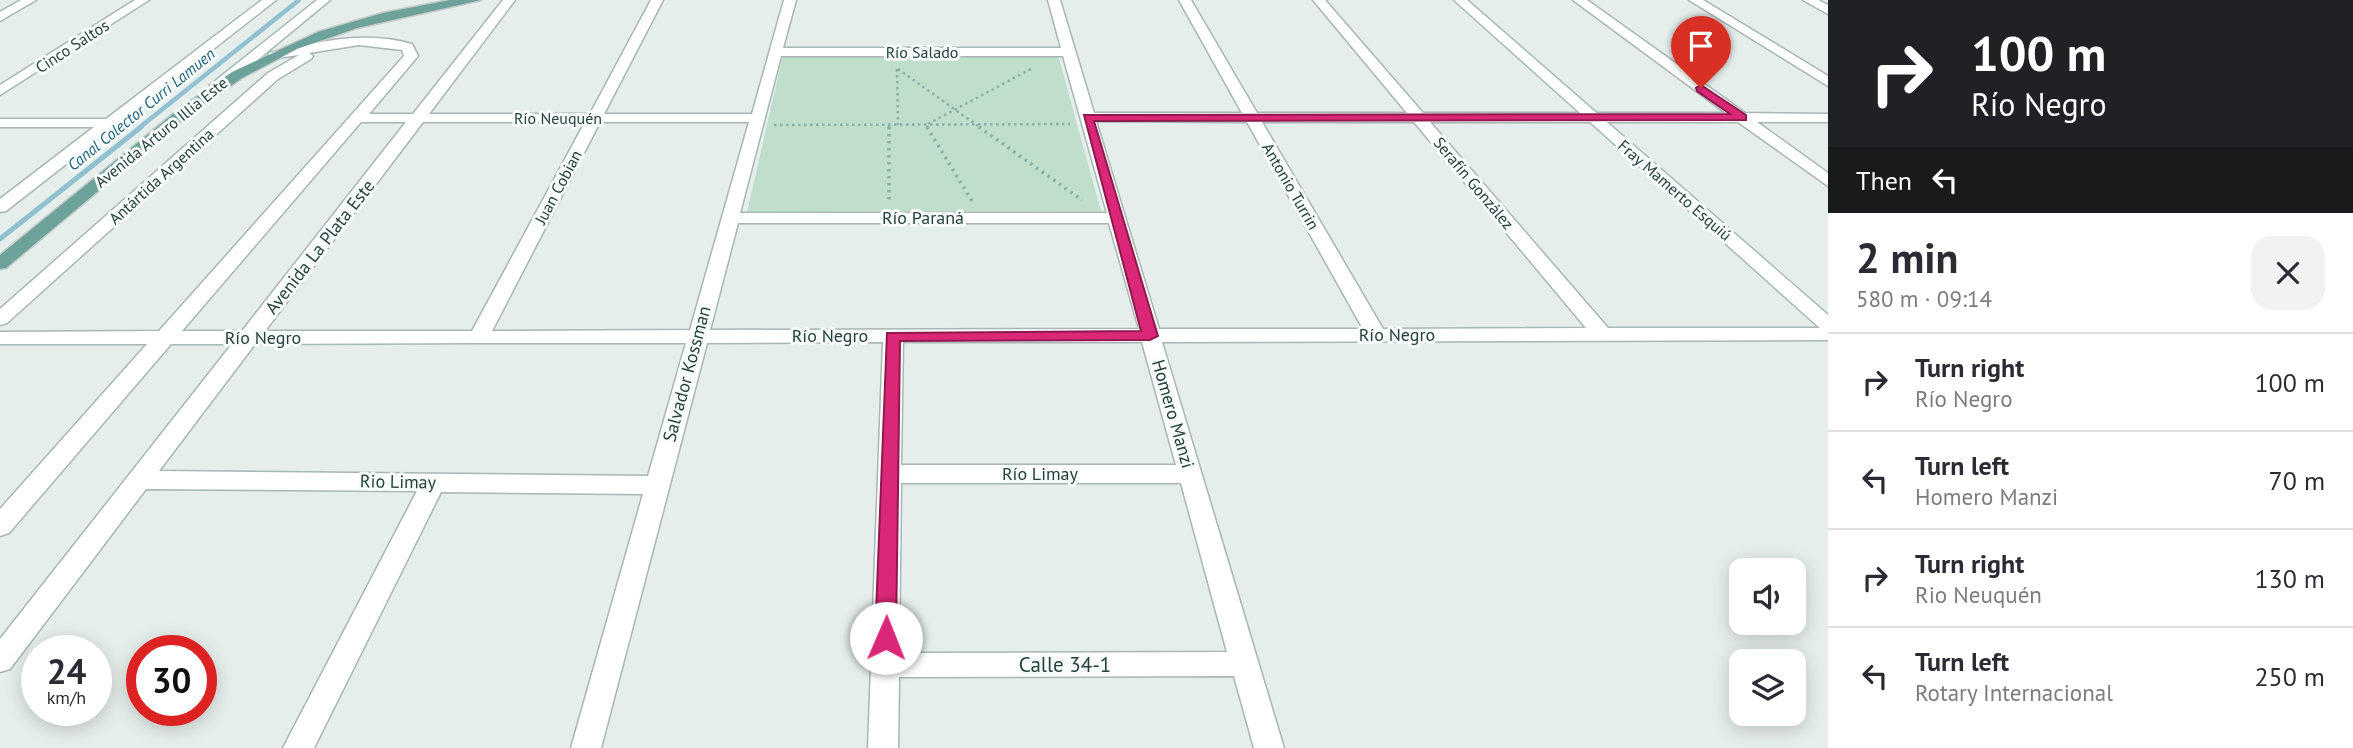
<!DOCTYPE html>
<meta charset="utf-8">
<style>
body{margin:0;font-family:"PT Sans",sans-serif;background:#f2f2f3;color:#2b2b33;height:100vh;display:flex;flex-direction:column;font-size:26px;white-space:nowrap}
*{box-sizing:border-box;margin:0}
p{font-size:23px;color:#7c7c81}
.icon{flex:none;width:38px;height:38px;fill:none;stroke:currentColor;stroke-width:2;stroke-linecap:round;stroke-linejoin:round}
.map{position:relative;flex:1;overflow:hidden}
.side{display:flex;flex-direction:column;background:#fff;width:525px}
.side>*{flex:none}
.guide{background:#202124;color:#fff;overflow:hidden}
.fabs{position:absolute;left:1729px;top:558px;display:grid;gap:14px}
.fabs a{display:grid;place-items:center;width:77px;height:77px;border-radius:14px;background:#fff;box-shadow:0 4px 18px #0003;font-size:35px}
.speed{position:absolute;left:21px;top:635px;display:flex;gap:14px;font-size:35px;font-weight:700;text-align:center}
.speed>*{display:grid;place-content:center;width:91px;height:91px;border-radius:50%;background:#fff;box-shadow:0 4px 18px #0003;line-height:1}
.speed small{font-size:18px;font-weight:400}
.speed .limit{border:10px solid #d22;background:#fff;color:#111}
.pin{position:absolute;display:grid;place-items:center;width:60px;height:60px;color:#fff;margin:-72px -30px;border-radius:50% 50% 50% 0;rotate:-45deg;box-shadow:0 0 7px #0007}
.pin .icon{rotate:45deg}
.me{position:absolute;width:77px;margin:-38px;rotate:1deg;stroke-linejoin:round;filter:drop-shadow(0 0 5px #0008)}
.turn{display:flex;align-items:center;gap:24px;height:147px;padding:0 28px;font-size:32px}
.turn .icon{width:91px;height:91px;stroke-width:2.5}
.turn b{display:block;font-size:49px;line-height:60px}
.then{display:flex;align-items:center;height:66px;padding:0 28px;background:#0003;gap:14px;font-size:26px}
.round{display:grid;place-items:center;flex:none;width:74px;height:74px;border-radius:21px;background:#f2f2f3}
.headline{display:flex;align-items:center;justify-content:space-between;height:119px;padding:0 28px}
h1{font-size:42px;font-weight:600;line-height:52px}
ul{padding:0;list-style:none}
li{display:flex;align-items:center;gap:21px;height:98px;padding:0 28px;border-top:2px solid #e1e1e2}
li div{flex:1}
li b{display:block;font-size:26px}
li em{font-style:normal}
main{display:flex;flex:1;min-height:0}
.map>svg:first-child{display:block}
.green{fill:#c0decc}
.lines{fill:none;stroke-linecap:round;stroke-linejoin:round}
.stream-far1{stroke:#91c0d0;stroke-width:4.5}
.stream{stroke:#91c0d0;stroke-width:5}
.street-casing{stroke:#a8b6b4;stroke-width:3}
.secondary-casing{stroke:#a5bab5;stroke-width:3}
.primary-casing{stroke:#c2cac8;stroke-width:3}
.path-far1{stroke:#88b1a8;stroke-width:2.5;stroke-dasharray:2.5 3.5;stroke-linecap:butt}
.path{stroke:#88b1a8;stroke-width:3.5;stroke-dasharray:2.5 4.5;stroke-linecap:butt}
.street{fill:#fff;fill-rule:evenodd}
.secondary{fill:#fff;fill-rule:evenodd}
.primary{fill:#6da29a;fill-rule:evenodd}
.route{fill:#db2777;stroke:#8e194d;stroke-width:2}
.labels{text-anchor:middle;stroke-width:6;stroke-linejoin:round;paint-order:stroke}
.far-street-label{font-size:16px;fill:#25403c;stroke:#f7fbf9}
.far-water-label{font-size:16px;font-style:italic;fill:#21627b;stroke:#f7fbf9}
.street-label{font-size:18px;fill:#25403c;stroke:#f7fbf9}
.near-street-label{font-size:21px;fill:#25403c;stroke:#f7fbf9}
</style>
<main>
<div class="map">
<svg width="1828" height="748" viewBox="0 0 1828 748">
<rect width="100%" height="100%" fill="#e6eeec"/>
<polygon class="green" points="783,55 1058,55 1101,211 747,212"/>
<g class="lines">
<polyline class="stream-far1" points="139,128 299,0"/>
<polyline class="stream" points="0,239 141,127"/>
<defs>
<g id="street">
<polygon points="21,0 36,0 0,21 0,12"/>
<polygon points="135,0 149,0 0,95 0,85"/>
<polygon points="262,0 276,0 6,211 0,212 0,199 94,127 0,127 0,119 106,119"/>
<path d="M503,0h12l-86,114h161l61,-114h12l-59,114h148l32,-114h12l-13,48h278l-13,-48h12l34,113h148l-63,-113h12l66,113h150l-94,-113h12l98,113h303l-153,-113h14l158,113 83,1v8h-71l71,51v13l-90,-64h-308l178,206h220v12l-666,2 122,406h-30l-20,-72 -335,1 -1,71h-30l15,-406 -176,1 -106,405h-30l72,-254 -202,-2 -127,256h-31l134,-257 -271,-2 -136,180 -10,3v-33l232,-295h-61l-162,189 -9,3v-27l147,-165h-147v-12l159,-1 245,-275 -2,-6 -43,-5 -50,8 4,3 -2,3 -33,20 -271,244 -7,2v-16l268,-236 31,-18 -30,4v-6c47,-11 96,-23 143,-9l6,12 -49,58h44zM781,56h282l44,157h-367zM1096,121l151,1 116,207h-204zM361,122h45l-164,209h-60zM423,122h162l-113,209h-207zM600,122h149l-59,208 -198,1zM1262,122h152l172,206 -203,1zM738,223h371l30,106 -429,1zM903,342h239l34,123h-275zM479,343h207l-38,133 -489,-5 96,-127zM901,483h280l46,169 -328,1z"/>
<polygon points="1689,0 1703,0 1828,76 1828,86"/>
<polygon points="1803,0 1818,0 1828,5 1828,14"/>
</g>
<g id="secondary">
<polygon points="317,0 330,0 220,91 210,91 210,85"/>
<polygon points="1454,0 1467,0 1828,315 1828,331 1821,329"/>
</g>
<polygon id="primary" points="450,0 481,0 357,28 297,49 242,78 188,116 6,268 0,269 0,255 178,110 232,72 318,32 383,13"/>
</defs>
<use href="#street" class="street-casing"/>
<use href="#secondary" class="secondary-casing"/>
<use href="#primary" class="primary-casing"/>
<g class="path-far1">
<polyline points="897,69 898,125"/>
<polyline points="898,69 981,128"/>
<polyline points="774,125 1070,124"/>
<polyline points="889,125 889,128"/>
<polyline points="928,128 926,125 1031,69"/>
</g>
<g class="path">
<polyline points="889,127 889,201"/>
<polyline points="927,127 972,201"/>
<polyline points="979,127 1082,200"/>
</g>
<use href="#street" class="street"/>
<use href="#secondary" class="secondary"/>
<use href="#primary" class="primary"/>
</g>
<polygon class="route" points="1701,85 1746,115 1746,120 1094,121 1158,336 1150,340 900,341 896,638 893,644 886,646 878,644 875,638 887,333 1141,331 1084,115 1730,114 1697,91 1696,88"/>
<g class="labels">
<g class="far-street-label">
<text transform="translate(72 46) rotate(-33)" y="6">Cinco Saltos</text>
<text x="922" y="58">Río Salado</text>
<text x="558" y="124">Río Neuquén</text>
<text transform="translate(161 132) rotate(-39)" y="6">Avenida Arturo Illia Este</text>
<text transform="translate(161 176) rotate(-42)" y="6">Antártida Argentina</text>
<text transform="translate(1474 183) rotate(50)" y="6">Serafín González</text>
<text transform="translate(1291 186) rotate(60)" y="6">Antonio Turrin</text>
<text transform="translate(558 187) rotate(-62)" y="6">Juan Cobian</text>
<text transform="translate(1675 190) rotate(41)" y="6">Fray Mamerto Esquiú</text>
</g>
<g class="far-water-label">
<text transform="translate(141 109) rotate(-39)" y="6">Canal Colector Curri Lamuen</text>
</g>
<g class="street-label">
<text x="923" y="224">Río Paraná</text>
<text transform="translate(320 247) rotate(-52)" y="6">Avenida La Plata Este</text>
<text x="1397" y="341">Río Negro</text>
<text x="830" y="342">Río Negro</text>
<text x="263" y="344">Río Negro</text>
<text transform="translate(687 374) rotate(-75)" y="6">Salvador Kossman</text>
<text transform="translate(1173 414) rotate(74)" y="6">Homero Manzi</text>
<text x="1040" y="480">Río Limay</text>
<text transform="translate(398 482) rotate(1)" y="6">Rio Limay</text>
</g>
<g class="near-street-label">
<text x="1065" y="672">Calle 34-1</text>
</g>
</g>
</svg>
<div class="fabs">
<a><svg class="icon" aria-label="sound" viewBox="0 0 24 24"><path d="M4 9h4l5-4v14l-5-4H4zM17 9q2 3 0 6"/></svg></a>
<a><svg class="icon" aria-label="layers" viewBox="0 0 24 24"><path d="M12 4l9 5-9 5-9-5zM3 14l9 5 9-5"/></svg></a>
</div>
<div class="speed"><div>24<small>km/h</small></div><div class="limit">30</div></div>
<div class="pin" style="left:1701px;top:88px;background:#d93025"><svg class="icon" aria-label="arrive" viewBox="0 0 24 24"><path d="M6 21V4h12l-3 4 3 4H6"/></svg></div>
<svg class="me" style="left:886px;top:638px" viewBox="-20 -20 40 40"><circle r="19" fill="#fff"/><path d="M0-13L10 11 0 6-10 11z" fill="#db2777"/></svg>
</div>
<section class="side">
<div class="guide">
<div class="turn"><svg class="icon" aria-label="right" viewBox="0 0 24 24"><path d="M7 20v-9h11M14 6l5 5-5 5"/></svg><div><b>100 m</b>Río Negro</div></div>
<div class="then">Then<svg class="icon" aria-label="left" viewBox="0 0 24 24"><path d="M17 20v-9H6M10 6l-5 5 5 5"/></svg></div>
</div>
<div class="headline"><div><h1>2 min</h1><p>580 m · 09:14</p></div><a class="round"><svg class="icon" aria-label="close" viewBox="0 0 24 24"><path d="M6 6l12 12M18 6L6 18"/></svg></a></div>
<ul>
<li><svg class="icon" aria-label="right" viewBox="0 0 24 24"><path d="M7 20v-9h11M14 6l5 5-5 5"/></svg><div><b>Turn right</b><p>Río Negro</p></div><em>100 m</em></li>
<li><svg class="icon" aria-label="left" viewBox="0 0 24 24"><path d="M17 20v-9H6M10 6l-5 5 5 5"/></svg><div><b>Turn left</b><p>Homero Manzi</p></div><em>70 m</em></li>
<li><svg class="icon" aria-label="right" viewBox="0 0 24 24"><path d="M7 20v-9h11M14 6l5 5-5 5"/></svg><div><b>Turn right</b><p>Rio Neuquén</p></div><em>130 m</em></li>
<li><svg class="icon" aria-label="left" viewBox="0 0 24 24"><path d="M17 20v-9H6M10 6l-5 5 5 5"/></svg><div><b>Turn left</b><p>Rotary Internacional</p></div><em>250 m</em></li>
</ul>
</section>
</main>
